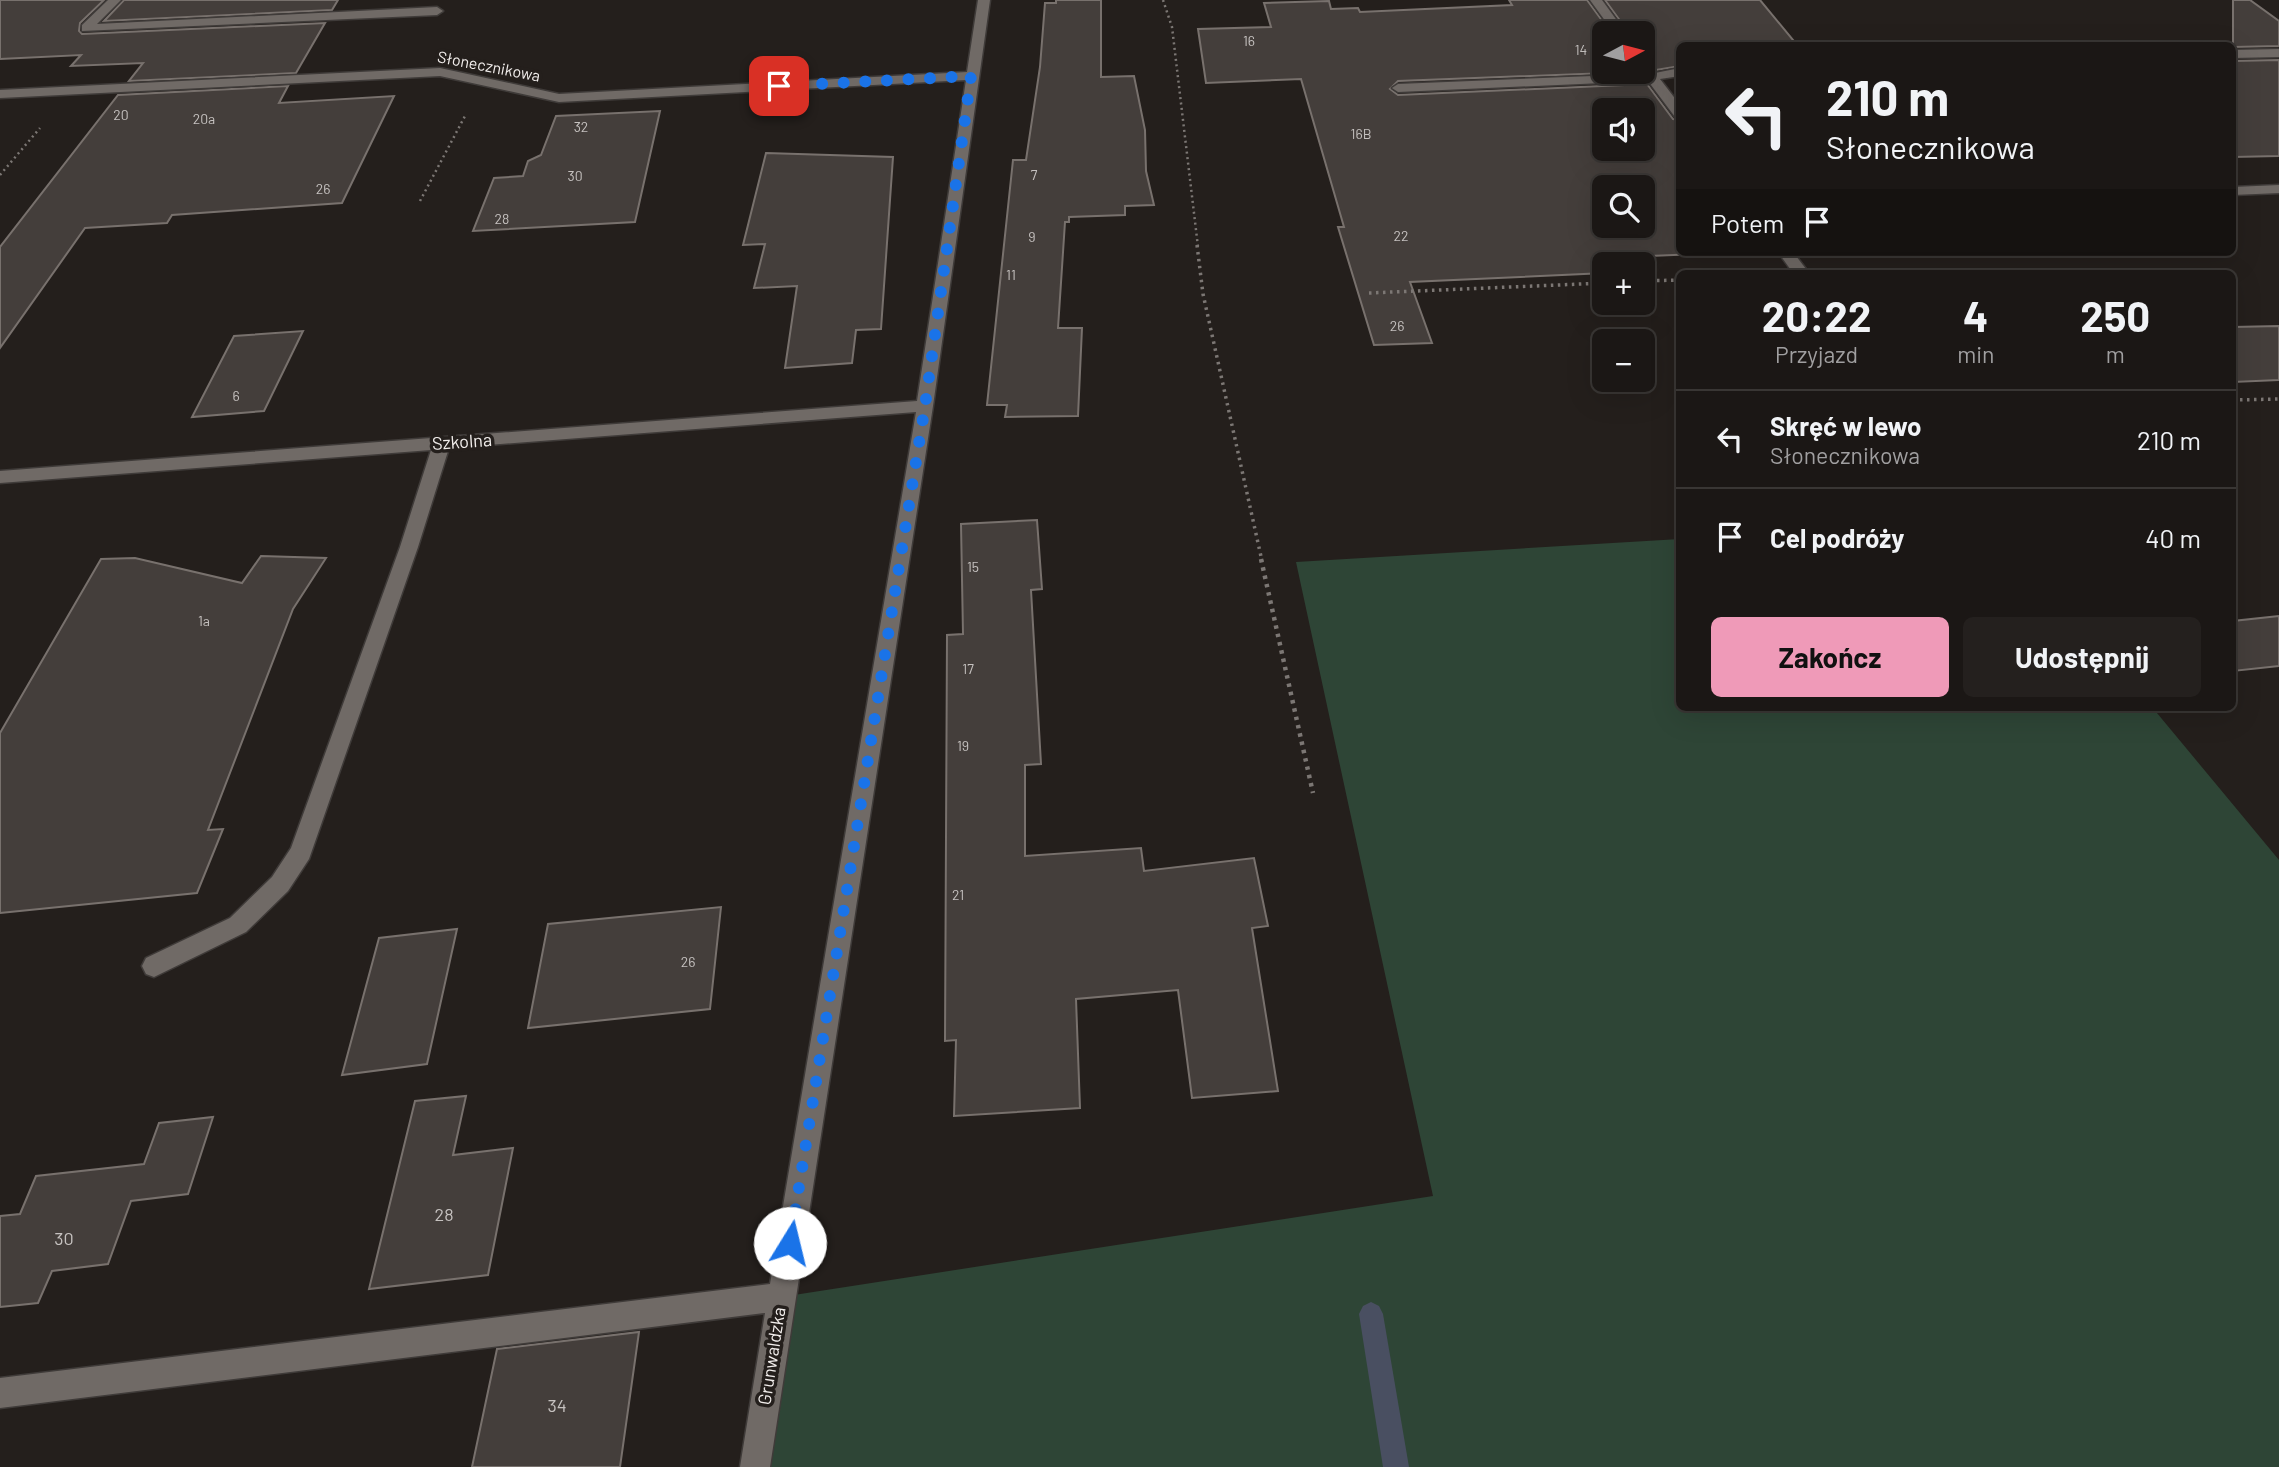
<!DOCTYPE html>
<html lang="pl">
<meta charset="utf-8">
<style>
body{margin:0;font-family:Barlow,sans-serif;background:#24201e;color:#f1f3f6;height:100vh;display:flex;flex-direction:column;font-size:26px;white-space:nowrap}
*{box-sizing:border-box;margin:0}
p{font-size:23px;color:#a09fa0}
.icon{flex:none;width:38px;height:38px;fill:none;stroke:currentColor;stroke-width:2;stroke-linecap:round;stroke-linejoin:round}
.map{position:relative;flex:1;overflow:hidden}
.panel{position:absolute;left:1676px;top:270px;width:560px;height:441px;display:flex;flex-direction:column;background:#1b1715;border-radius:10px;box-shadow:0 7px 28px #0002,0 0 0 2px #393634}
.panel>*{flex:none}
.hud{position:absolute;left:1676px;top:42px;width:560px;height:214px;border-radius:10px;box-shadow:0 7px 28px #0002,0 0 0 2px #393634;background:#1b1715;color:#f1f3f6;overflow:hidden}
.needle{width:46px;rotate:83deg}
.tools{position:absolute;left:1592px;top:21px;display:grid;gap:14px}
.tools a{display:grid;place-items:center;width:63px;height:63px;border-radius:10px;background:#1b1715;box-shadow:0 7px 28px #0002,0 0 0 2px #393634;font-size:35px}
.pin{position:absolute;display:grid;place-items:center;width:60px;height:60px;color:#fff;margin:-30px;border-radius:14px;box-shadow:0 4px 10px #0006}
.me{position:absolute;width:77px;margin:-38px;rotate:9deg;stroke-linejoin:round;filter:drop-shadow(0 0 5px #0008)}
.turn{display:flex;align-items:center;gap:24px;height:147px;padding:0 35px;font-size:32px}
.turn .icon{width:91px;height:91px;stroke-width:2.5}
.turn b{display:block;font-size:49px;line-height:60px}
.then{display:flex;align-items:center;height:66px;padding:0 35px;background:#0003;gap:14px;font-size:26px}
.eta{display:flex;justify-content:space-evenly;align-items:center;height:119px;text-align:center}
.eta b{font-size:42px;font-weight:700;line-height:49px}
.button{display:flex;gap:14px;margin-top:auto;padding:14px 35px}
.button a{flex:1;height:80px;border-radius:10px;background:#ef9ab8;color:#111;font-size:28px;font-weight:700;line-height:80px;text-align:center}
.button a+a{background:#24201e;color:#f1f3f6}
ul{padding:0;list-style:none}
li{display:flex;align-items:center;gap:21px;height:98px;padding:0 35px;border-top:2px solid #393634}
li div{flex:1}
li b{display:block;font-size:26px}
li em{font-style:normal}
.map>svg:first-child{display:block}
.green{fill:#2e4536}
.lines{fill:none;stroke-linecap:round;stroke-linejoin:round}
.stream{fill:#494f61;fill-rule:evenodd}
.building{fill:#443e3b;stroke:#78716d;stroke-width:2;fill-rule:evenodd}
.street-casing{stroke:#3f3b39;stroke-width:3}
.path-far2{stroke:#7c7774;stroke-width:2.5;stroke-dasharray:2 3.5;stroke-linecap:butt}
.path-far1{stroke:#7c7774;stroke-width:3.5;stroke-dasharray:2.5 4.5;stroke-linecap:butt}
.path{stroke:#7c7774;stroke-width:4.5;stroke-dasharray:3.5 5;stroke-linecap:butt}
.street{fill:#706a66;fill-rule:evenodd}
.route{stroke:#1a73e8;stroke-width:12;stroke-dasharray:0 21.6}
.labels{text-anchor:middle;stroke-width:7;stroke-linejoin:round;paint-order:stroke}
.number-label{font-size:14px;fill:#c6c2c0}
.far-street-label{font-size:16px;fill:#f2eeec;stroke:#241f1c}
.street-label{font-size:18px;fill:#f2eeec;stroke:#241f1c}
.near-number-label{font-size:18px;fill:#c6c2c0}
</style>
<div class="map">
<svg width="2279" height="1467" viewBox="0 0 2279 1467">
<rect width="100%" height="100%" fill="#241f1c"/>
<polygon class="green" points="1680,539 1680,707 2152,707 2279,860 2279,1467 755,1467 781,1297 1433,1196 1296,562"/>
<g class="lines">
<polygon class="stream" points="1371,1302 1379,1306 1383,1314 1409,1467 1383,1467 1359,1314 1363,1306"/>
</g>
<g class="building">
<polygon points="0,0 104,0 80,23 79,31 82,34 325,23 296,73 129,81 143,63 71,66 81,55 0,59"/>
<polygon points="124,0 338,0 332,10 104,21"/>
<polygon points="1056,0 1101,0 1101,77 1134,76 1145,130 1146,171 1154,205 1125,206 1125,215 1069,217 1069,222 1065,222 1058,328 1082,328 1078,416 1005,417 1007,405 987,405 1013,160 1026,160 1040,67 1045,3 1056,3"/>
<path d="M1509,0h78l24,33h-6v39h29l-236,9 -8,8 8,6 249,-11 26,35 7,1v132l18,2 -73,3 4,7h-24v9l-195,9 22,61 -58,2 -36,-118h6l-43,-148 -95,4 -8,-54 73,-2 -7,-24 65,-2 2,8 27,-1 2,4 152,-7zM1605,110h38v39h-38zM1605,187h38v39h-38z"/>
<polygon points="1605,0 1760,0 1798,46 1680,46 1680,66 1656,70 1643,62 1643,33 1629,33"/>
<polygon points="2233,0 2250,0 2279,21 2279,46 2233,47"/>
<polygon points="2279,60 2279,156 2233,157 2233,61"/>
<polygon points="288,86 279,103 394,96 342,203 172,215 167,223 85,228 0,348 0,247 118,95"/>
<polygon points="660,111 635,222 473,231 494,178 523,176 528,161 541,155 556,116"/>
<polygon points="766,153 893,157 881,329 856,330 852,363 785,368 797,286 754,288 765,244 743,245"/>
<polygon points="2279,326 2279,380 2233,382 2233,327"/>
<polygon points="303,331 264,411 192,417 234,336"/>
<polygon points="1037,520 1042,589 1031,590 1041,764 1025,765 1025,856 1141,848 1144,871 1254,858 1268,926 1252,928 1278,1091 1192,1098 1178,990 1076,999 1080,1108 954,1116 956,1040 945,1041 947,635 963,634 961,524"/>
<polygon points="261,556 326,558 293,609 208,830 223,829 197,893 0,913 0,733 101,559 135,558 242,583"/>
<polygon points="2279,616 2279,666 2233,671 2233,621"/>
<polygon points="721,907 710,1009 528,1028 548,924"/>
<polygon points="457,929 427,1064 342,1075 379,938"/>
<polygon points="466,1096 453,1155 513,1148 488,1275 369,1289 415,1101"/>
<polygon points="213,1117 188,1194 131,1201 108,1264 52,1271 38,1303 0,1307 0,1216 20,1214 36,1176 144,1164 159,1123"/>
<polygon points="639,1332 620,1467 472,1467 497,1349"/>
</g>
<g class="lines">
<defs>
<g id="street">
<polygon points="108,0 121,0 97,24 437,7 443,11 437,15 82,31 82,25"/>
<polygon points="978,0 990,0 933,406 770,1467 740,1467 765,1313 0,1408 0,1378 770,1284 916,412 449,448 418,547 309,859 288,891 246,932 154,977 146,974 142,966 146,958 230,918 272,877 291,848 400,547 431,450 0,483 0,471 917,401 966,80 559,102 440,76 0,98 0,90 440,68 559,94 967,72"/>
<polygon points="1590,0 1602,0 1626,33 1614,33"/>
<polygon points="2279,49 2279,57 2233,58 2233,50"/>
<polygon points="1645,64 1655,73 1680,68 1680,76 1660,79 1680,105 1680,118 1675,117 1648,81 1398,92 1392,88 1398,84 1643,74"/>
<polygon points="2279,185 2279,193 2233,195 2233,187"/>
<polygon points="1778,252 1793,252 1809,273 1793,273"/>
</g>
</defs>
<use href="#street" class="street-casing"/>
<g class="path-far2">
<polyline points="1163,0 1172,27 1198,247"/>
<polyline points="0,175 40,128"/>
<polyline points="420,201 465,116"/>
</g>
<g class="path-far1">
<polyline points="1197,245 1203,294 1262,561"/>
<polyline points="1643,281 1680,280"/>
<polyline points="1369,293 1605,283"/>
<polyline points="2233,400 2279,399"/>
</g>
<polyline class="path" points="1261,559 1313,793"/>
<use href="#street" class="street"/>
</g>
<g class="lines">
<polyline class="route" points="779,86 971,76 925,406 790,1243"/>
</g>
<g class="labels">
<g class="number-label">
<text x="1249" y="46">16</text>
<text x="1581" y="55">14</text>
<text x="121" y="120">20</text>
<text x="204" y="124">20a</text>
<text x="581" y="132">32</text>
<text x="1361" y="139">16B</text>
<text x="1034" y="180">7</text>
<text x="575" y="181">30</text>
<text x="323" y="194">26</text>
<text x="502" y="224">28</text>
<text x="1401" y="241">22</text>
<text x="1032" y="242">9</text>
<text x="1011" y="280">11</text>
<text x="1397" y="331">26</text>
<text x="236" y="401">6</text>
<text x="973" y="572">15</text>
<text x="204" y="626">1a</text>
<text x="968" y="674">17</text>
<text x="963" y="751">19</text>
<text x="958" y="900">21</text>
<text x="688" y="967">26</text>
</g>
<g class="far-street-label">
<text transform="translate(489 66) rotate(11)" y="6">Słonecznikowa</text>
</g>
<g class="street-label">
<text transform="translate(462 442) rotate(-4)" y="6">Szkolna</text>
<text transform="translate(772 1356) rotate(-81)" y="6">Grunwaldzka</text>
</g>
<g class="near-number-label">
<text x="444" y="1221">28</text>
<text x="64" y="1245">30</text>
<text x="557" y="1412">34</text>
</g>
</g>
</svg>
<div class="tools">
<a><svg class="needle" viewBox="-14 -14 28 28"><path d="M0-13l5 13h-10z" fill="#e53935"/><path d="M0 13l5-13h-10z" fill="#a09fa0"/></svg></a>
<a><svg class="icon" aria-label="sound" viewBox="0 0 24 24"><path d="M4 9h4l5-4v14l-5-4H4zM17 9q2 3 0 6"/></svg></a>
<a><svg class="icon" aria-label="search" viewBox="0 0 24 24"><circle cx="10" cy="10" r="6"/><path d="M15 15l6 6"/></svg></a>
<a>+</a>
<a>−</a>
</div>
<div class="pin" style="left:779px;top:86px;background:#d93025"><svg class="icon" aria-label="arrive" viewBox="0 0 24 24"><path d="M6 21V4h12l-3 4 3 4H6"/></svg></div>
<svg class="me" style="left:790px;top:1243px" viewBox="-20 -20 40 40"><circle r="19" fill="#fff"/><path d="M0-13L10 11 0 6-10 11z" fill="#1a73e8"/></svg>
<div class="hud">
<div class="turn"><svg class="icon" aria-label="left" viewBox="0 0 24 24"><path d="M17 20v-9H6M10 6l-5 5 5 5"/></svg><div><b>210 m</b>Słonecznikowa</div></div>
<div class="then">Potem<svg class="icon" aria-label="arrive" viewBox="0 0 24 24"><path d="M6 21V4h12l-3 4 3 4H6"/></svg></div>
</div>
<section class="panel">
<div class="eta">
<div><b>20:22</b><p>Przyjazd</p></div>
<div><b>4</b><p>min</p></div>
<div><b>250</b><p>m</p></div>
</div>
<ul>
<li><svg class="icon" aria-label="left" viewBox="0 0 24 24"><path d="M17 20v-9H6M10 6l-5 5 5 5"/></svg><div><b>Skręć w lewo</b><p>Słonecznikowa</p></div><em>210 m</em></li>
<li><svg class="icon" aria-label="arrive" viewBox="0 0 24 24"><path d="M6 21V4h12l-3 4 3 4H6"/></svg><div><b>Cel podróży</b></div><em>40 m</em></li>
</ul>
<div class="button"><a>Zakończ</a><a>Udostępnij</a></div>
</section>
</div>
